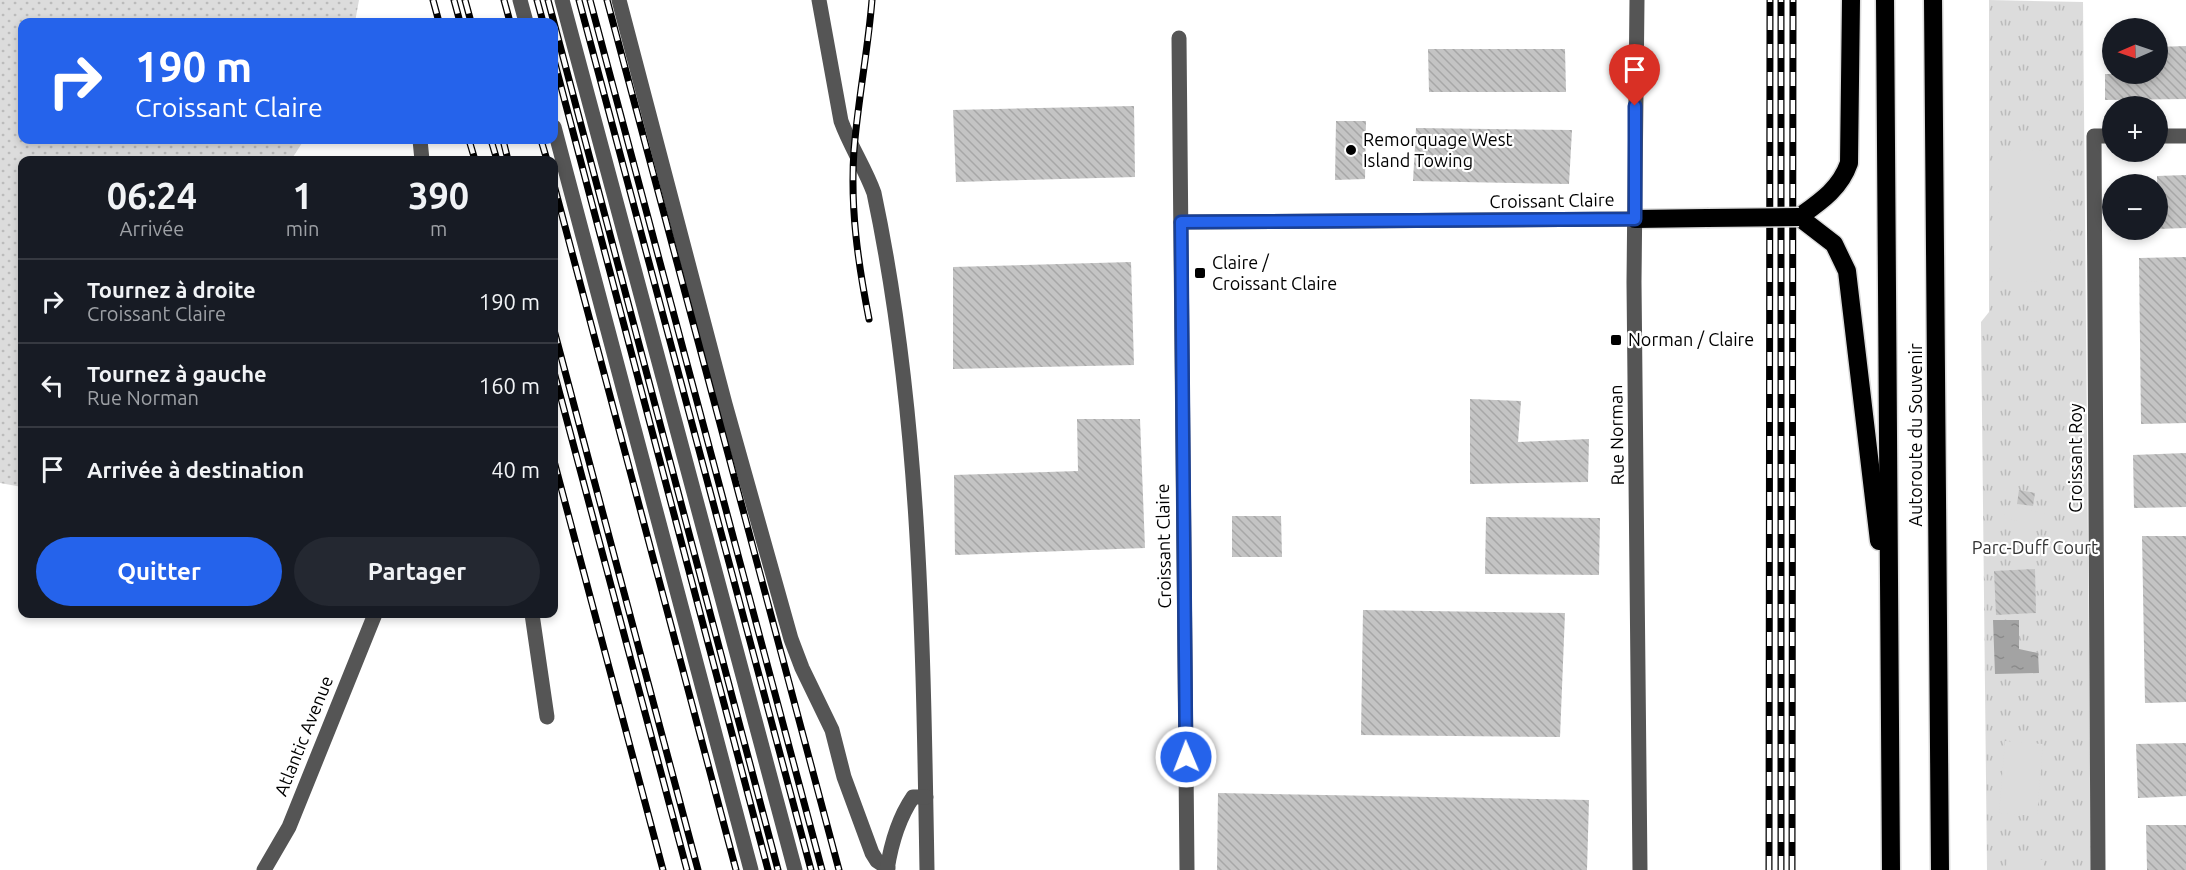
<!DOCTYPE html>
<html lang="fr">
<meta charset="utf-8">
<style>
body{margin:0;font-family:Ubuntu,sans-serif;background:#242831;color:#f1f3f6;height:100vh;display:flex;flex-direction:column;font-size:22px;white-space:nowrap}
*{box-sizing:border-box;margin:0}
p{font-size:20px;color:#9ea1a6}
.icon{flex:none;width:33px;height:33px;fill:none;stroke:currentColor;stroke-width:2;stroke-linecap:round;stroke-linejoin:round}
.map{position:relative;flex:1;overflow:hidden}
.panel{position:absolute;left:18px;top:156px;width:540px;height:462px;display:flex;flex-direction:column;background:#171b24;border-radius:12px;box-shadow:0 3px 9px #0003}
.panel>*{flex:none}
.banner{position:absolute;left:18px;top:18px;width:540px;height:126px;border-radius:12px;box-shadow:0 3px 9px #0003;background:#2563eb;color:#fff;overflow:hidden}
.needle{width:39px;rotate:268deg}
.fabs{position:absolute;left:2102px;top:18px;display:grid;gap:12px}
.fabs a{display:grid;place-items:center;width:66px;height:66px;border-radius:50%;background:#171b24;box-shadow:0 3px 9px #0003;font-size:30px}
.pin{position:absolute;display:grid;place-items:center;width:51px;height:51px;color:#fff;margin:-62px -26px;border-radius:50% 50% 50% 0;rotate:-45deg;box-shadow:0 0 6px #0007}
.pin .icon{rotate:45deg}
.me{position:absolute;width:66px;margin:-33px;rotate:359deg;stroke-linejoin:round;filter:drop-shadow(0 0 4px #0008)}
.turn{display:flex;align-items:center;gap:21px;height:126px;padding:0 18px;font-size:27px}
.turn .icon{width:78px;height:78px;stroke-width:2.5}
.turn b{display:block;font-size:42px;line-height:51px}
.eta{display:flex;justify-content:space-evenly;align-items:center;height:102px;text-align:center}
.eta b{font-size:36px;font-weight:700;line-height:42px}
.primary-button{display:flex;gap:12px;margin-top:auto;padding:12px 18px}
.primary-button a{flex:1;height:69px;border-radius:36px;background:#2563eb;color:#fff;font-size:24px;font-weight:700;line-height:69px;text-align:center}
.primary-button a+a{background:#242831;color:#f1f3f6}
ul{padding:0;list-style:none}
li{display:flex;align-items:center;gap:18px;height:84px;padding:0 18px;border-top:2px solid #363941}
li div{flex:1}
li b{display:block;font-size:22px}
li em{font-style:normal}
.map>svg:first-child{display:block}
.grass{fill:url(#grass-dots)}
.park{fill:url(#park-tufts)}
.garden{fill:#dcdcdc}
.water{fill:url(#water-ripples)}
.building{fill:url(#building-back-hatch)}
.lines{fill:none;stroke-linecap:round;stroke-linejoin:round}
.highway-casing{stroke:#dbdbdb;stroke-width:21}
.minor{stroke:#555;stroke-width:15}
.highway{stroke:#000;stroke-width:18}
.rail-casing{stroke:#000;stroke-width:7}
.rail{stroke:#fff;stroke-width:4.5;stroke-dasharray:14;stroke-linecap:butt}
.highway-bridge-casing{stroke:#dbdbdb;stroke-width:21;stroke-linecap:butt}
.highway-bridge{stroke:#000;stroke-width:18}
.route-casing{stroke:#184099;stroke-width:15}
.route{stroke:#2563eb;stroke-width:10}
.poi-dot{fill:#000;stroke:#fff;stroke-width:2}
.labels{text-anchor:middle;stroke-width:4.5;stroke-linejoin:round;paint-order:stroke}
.poi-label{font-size:18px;fill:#000;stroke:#fff;text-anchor:start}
.street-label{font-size:18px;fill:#000;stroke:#fff}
.park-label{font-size:18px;fill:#333;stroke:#fff}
</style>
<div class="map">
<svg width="2186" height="870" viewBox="0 0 2186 870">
<defs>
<pattern id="grass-dots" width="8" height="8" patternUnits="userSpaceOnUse" patternTransform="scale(1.5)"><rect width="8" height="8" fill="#dcdcdc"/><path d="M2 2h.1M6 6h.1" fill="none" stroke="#bbb" stroke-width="1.8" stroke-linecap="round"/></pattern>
<pattern id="park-tufts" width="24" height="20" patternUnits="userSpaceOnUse" patternTransform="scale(1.5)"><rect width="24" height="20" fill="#dcdcdc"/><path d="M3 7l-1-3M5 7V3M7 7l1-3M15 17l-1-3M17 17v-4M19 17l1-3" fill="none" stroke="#bbb"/></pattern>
<pattern id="water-ripples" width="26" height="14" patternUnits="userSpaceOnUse" patternTransform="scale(1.5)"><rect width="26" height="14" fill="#a3a3a3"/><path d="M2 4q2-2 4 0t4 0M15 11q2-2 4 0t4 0" fill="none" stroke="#8b8b8b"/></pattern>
<pattern id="building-back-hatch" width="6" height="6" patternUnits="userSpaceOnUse" patternTransform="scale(1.5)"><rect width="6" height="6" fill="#c4c4c4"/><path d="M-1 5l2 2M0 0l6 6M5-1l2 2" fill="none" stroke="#a7a7a7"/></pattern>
</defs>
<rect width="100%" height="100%" fill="#fff"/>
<polygon class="grass" points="0,0 359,0 355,22 22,22 22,140 304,140 291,160 22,160 22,487 0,483"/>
<polygon class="park" points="1989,0 2083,2 2091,870 1987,870 1981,322 1989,312"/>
<g class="garden">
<polygon points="2049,150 2051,281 2000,282 1998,151"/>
<polygon points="2006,505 2045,514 2042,526 2004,518"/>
<polygon points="2005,741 2043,744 2037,816 1999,813"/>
<polygon points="2007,857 2044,860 2044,870 2006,870"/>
</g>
<polygon class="water" points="1993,620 2019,620 2019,649 2038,653 2039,673 1995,674"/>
<g class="building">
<polygon points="2186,46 2186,99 2105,100 2105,74 2157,74 2157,47"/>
<polygon points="1428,49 1565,49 1566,92 1429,92"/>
<polygon points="1134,106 1135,177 956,182 953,110"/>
<polygon points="1336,121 1366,121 1365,179 1335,180"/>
<polygon points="1416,128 1572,130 1569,184 1413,181"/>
<polygon points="2186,175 2186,228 2157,229 2157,176"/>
<polygon points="2186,257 2186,423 2141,424 2139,258"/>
<polygon points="1131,262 1134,365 953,369 953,267"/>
<polygon points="1470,399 1521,401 1518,442 1589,439 1588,482 1470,484"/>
<polygon points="1077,419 1140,419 1145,548 955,555 954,475 1078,471"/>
<polygon points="2186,453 2186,507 2134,508 2133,455"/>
<polygon points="2019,490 2035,493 2033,506 2017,504"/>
<polygon points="1232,516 1281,516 1282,557 1232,557"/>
<polygon points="1486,517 1600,518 1599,575 1485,574"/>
<polygon points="2142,536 2186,536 2186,702 2145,703"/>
<polygon points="2035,569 2036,613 1996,615 1994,571"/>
<polygon points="1363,610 1565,613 1560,737 1361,735"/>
<polygon points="2186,743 2186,796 2138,798 2136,744"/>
<polygon points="1218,793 1589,800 1587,870 1217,870"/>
<polygon points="2146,825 2186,825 2186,870 2147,870"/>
</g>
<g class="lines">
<defs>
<g id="highway">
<path d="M1851,0l-2,163c-9,26 -29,39 -50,54l35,27 13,27 32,270"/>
<polyline points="1885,0 1891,870"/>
<polyline points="1933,0 1940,870"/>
<polyline points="1635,219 1707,218"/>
</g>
</defs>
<use href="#highway" class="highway-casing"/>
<g class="minor">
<polyline points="520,0 526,22"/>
<polyline points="562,0 795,870"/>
<polyline points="619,0 725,404 791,639 802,668 832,730 844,777 872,853 877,861 888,868"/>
<path d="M819,0l22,121c9,25 24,47 33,72 47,222 49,451 53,677"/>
<polyline points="1637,0 1634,282 1640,870"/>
<polyline points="1179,38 1187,870"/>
<polyline points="554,127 751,870"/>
<polyline points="2157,136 2186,136"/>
<polyline points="420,140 422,160"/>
<polyline points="1181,222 1635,219"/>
<polyline points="532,614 547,717"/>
<polyline points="264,870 289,827 375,614"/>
<path d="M887,870c4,-26 11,-51 26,-73h13"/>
<polyline points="2098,870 2094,136 2112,136"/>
</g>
<use href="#highway" class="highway"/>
<defs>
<g id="rail">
<polyline points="433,0 439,22"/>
<polyline points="454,0 460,22"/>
<polyline points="465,0 471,22"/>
<polyline points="504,0 510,22"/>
<polyline points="537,0 543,22"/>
<polyline points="548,0 778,870"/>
<polyline points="579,0 811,870"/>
<polyline points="590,0 822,870"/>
<polyline points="607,0 839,870"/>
<polyline points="554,60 768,870"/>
<polyline points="469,140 475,160"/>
<polyline points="491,140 497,160"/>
<polyline points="503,140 508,160"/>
<polyline points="541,140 547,160"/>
<polyline points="554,185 736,870"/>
<path d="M869,319c-11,-56 -19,-111 -15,-169 4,-50 14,-100 18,-150"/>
<polyline points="554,330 698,870"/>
<polyline points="554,372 687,870"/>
<polyline points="554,461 663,870"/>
<polyline points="1769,870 1770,0"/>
<polyline points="1781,870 1781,0"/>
<polyline points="1792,870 1793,0"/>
</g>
</defs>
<use href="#rail" class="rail-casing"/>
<use href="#rail" class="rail"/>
<defs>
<polyline id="highway-bridge" points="1707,218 1799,217"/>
</defs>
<use href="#highway-bridge" class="highway-bridge-casing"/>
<use href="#highway-bridge" class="highway-bridge"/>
</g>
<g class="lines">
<defs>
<polyline id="route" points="1186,757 1181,222 1635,219 1635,106"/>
</defs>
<use href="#route" class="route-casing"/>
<use href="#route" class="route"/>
</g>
<g class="poi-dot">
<circle cx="1351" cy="150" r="6"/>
<rect x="1194" y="267" width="12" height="12" rx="3"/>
<rect x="1610" y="334" width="12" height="12" rx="3"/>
</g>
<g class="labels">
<g class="poi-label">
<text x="1363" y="146">Remorquage West<tspan x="1363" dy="21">Island Towing</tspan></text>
<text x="1212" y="269">Claire /<tspan x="1212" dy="21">Croissant Claire</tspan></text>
<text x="1628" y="346">Norman / Claire</text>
</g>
<g class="street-label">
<text transform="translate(1552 201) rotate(-1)" y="6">Croissant Claire</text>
<text transform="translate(1617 435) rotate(-91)" y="6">Rue Norman</text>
<text transform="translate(1916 435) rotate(-90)" y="6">Autoroute du Souvenir</text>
<text transform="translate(2076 458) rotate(-90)" y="6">Croissant Roy</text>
<text transform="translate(1164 546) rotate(-91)" y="6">Croissant Claire</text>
<text transform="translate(304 736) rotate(-68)" y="6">Atlantic Avenue</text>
</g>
<g class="park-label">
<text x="2035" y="554">Parc-Duff Court</text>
</g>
</g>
</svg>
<div class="fabs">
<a><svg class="needle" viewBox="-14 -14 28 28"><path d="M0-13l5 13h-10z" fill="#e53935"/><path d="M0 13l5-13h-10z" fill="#9ea1a6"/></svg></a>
<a>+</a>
<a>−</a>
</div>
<div class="pin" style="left:1635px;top:106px;background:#d93025"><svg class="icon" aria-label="arrive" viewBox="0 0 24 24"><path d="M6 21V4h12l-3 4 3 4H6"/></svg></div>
<svg class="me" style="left:1186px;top:757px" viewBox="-20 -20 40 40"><circle r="17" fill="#2563eb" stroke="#fff" stroke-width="3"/><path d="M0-11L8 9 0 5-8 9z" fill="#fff"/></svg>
<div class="banner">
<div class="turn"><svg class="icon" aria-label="right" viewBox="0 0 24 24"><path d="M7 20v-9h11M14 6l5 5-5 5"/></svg><div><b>190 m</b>Croissant Claire</div></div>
</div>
<section class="panel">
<div class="eta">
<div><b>06:24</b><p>Arrivée</p></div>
<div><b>1</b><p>min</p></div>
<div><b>390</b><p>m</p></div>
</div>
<ul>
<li><svg class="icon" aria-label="right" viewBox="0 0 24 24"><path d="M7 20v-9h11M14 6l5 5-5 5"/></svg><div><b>Tournez à droite</b><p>Croissant Claire</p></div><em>190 m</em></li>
<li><svg class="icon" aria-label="left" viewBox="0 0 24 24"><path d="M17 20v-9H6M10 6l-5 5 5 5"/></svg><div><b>Tournez à gauche</b><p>Rue Norman</p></div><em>160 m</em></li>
<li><svg class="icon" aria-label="arrive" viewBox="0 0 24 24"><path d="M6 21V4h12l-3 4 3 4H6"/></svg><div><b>Arrivée à destination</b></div><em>40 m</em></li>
</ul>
<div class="primary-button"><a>Quitter</a><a>Partager</a></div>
</section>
</div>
